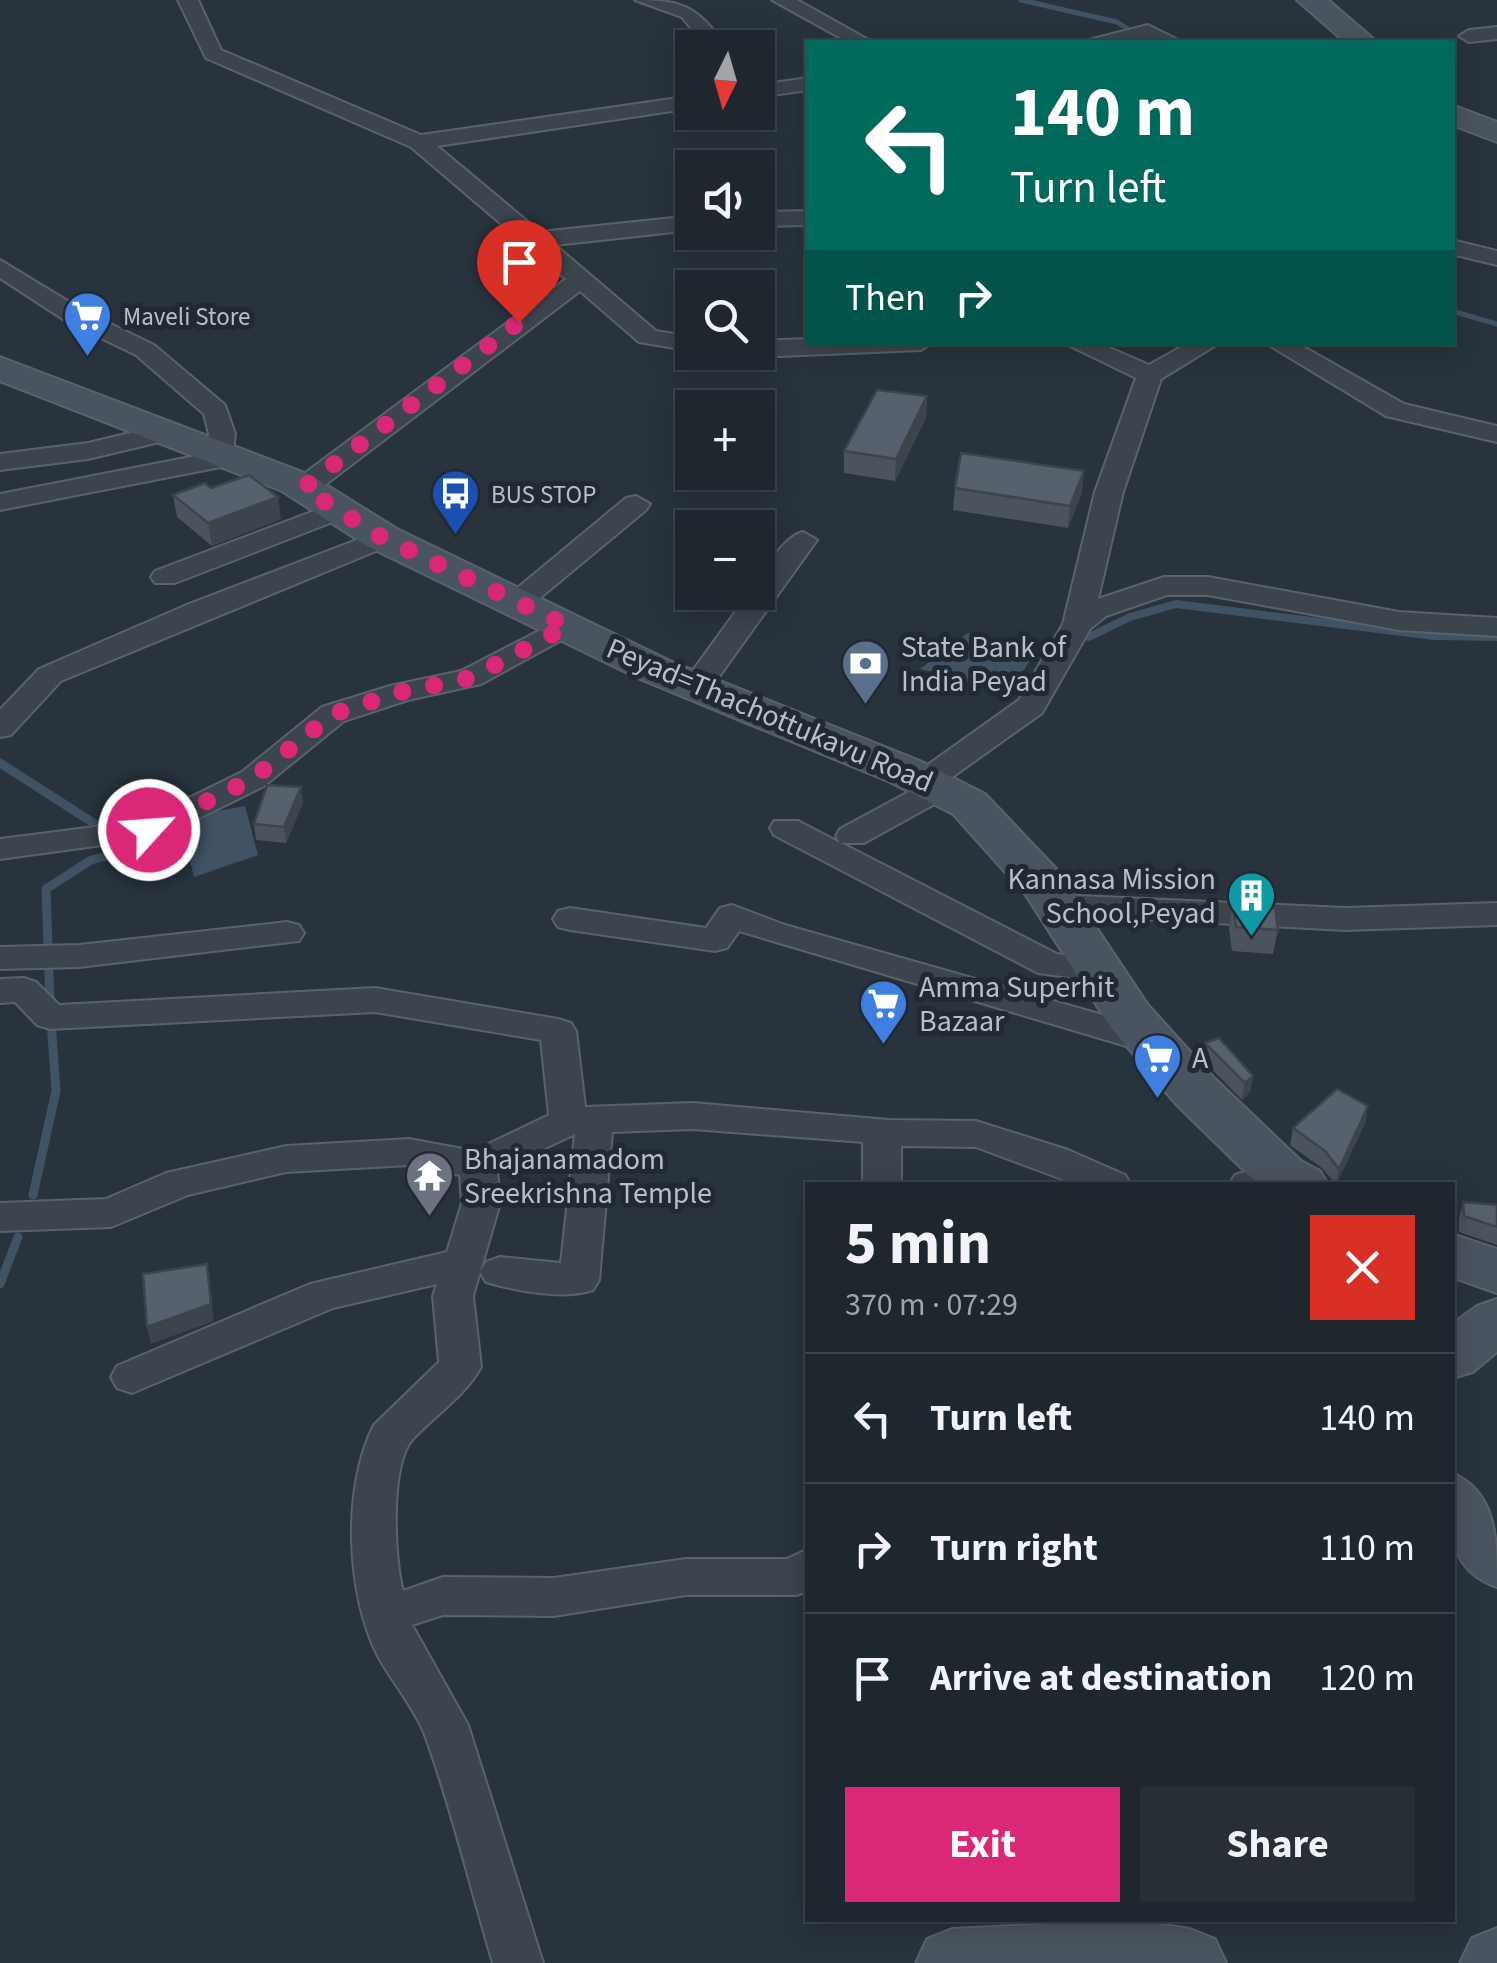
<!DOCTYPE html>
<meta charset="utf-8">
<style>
body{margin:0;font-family:"Source Sans 3",sans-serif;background:#262e36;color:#f1f3f6;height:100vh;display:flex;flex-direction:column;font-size:38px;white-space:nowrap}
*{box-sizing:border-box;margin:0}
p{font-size:32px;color:#a1a5aa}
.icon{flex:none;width:55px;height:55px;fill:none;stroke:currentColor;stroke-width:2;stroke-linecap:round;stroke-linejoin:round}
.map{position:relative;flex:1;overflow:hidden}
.panel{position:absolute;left:805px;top:1182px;width:650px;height:740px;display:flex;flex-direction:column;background:#1e262e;border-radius:0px;box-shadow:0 5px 25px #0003,0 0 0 2px #3c434a}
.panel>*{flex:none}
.banner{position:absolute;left:805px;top:40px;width:650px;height:305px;border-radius:0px;box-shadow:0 5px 25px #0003,0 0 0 2px #3c434a;background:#00695c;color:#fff;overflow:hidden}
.needle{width:65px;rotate:185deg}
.tools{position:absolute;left:675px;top:30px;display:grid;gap:20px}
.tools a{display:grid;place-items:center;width:100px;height:100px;border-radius:0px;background:#1e262e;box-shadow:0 5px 25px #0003,0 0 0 2px #3c434a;font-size:50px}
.pin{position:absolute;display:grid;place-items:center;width:85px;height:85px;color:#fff;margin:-102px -42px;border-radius:50% 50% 50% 0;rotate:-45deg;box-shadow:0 0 10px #0007}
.pin .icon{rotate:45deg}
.me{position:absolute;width:110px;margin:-55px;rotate:64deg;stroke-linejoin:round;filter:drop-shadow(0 0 8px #0008)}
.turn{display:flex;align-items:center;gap:35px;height:210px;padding:0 40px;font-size:45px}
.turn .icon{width:130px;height:130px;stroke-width:2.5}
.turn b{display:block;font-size:70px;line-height:85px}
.then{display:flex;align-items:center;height:95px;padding:0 40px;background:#0003;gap:20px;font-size:38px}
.round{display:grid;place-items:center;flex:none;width:105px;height:105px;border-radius:0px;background:#262e36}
.headline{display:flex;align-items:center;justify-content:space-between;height:170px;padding:0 40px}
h1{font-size:60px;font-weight:700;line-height:75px}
.primary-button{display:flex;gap:20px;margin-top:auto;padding:20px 40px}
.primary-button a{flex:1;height:115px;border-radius:0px;background:#db2777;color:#fff;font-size:40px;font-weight:700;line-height:115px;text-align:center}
.primary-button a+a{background:#262e36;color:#f1f3f6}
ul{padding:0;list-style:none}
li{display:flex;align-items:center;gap:30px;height:130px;padding:0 40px;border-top:2px solid #3c434a}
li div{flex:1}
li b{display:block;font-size:38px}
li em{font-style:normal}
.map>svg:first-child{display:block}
.water{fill:#405264}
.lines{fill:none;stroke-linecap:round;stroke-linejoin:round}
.stream-far2{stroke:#405264;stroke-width:5}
.stream-far1{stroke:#405264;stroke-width:8}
.stream{stroke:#405264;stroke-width:9}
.street-casing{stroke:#5a626b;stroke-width:4}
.secondary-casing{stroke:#5a626b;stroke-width:4}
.street{fill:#3c444d;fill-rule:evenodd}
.secondary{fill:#4a5460;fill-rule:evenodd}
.wall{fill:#4a535e}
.shaded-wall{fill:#3c444c}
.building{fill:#56616d;stroke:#3c444c;stroke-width:2.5}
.route{stroke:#db2777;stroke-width:18;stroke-dasharray:0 32.4}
.labels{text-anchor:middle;stroke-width:10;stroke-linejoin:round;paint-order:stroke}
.far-poi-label{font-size:25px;fill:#b8bfc8;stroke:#212933;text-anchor:start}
.poi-label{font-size:30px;fill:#b8bfc8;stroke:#212933;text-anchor:start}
.street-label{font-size:30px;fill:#b8bfc8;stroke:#212933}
</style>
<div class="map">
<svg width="1497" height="1963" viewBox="0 0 1497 1963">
<rect width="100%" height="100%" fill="#28333d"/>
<g class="water">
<polygon points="968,633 1036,650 1010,693 920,669"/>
<polygon points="245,806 258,855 194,877 180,818"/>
</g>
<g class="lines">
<g class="stream-far2">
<polyline points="1021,0 1117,22 1128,29"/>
<polyline points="1135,34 1153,42"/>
<polyline points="1452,311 1497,324"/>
</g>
<g class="stream-far1">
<polyline points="1089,637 1130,617 1176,604 1434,636 1497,637"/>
<polyline points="1019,659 1041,655"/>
</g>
<g class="stream">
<polyline points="0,763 95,824 126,824"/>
<polyline points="50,1005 46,889 91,860 193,834"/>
<polyline points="33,1195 56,1091 51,1021"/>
<polyline points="0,1284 18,1237"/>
</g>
<defs>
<g id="street">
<polygon points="178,0 198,0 221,50 421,135 692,96 692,108 437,146 540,232 692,216 692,230 555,245 656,331 692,337 692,351 639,342 580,291 313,494 293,494 289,488 293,482 566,279 411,147 206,58"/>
<path d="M635,0c55,0 62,10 94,48h-22l-25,-31z"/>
<polygon points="772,0 797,0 872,42 848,42"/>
<polygon points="1148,25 1182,42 1157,42 1146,38 1081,42"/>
<polygon points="1497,27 1497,39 1469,42 1459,36 1469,30"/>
<polygon points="808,78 808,90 758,97 758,85"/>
<polygon points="808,211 808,225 758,226 758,212"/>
<polygon points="1452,240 1497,251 1497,265 1452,254"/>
<polygon points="0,260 84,311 154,345 225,405 235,434 233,451 240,458 236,464 0,510 0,494 206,454 209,434 204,414 136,355 66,321 0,278"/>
<polygon points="808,339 808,342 933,342 921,350 758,357 748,352 758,352 758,341"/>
<polygon points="1062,342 1096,342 1149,365 1190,342 1221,342 1161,379 1123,492 1098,599 1164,577 1208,577 1399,612 1497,618 1497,636 1399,630 1208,595 1167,595 1106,616 1090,629 1042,713 948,780 956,788 951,795 864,843 841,843 1057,954 1111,962 1116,970 1111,978 1099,981 1038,973 774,835 770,828 774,821 798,821 840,843 836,836 840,829 916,788 910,781 915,774 1019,700 1063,624 1095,492 1136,378"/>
<polygon points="1264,342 1295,342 1404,404 1497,426 1497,442 1386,416"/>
<polygon points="163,425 172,427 176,433 172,439 88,459 0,470 0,454 88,443"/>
<polygon points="636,496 650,504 646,510 529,607 509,607 504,601 509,595 626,498"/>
<polygon points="338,502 348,504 352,510 348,516 175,583 155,583 151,577 155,571"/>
<polygon points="383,530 397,538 393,544 61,681 11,735 0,737 0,710 39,669 189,604"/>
<path d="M803,532l14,8 -109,152h-22l-4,-6 4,-6 64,-88h8c0,-18 27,-56 45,-60z"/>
<polygon points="568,616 583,625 578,631 481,684 408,700 344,721 264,786 161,837 0,859 0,839 142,821 242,772 322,707 390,686 461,671"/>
<polygon points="1058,895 1345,908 1497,903 1497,925 1345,930 1046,914 1041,906 1046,898"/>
<polygon points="732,905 785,925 1163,1032 1168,1041 1163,1050 1150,1053 739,931 727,948 715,951 570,930 558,927 553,919 558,911 570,908 706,928 720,908"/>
<polygon points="287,922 299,925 304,933 299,941 79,967 0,969 0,947 79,945"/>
<path d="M24,978l12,4 23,23 316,-17 183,31 13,4 5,8 9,76 108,-4 196,17 87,1 92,29 57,25 6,10h-53l-102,-38 -75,-1v39h-38v-43l-170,-13 -81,3 -13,148 -6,10c-30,10 -77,1 -107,-8l-6,-10 6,-10 14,-5 61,6 14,-129 -78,37 3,32 -27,93 8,71c-16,29 -47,49 -69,73 -22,26 -18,119 -9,151l40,-14 111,1 132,-19h101l21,-10v42l-12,4h-110l-132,21 -111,-1 -31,10 56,100 75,238h-50c-23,-76 -41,-154 -68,-228 -11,-28 -33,-53 -47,-79 -32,-62 -36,-169 -4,-231l65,-63 -6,-66 4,-12 -104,24 -201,85 -15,-5 -6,-11 6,-11 193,-82 137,-32 15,-49 -2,-28 -51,-10 -123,7 -98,23 -77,32 -111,4v-28l106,-4 60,-26 120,-27 123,-7 65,12 75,-36 -8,-75 -166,-28 -325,17 -13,-4 -22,-23 -15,1v-24z"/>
<polygon points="1282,1161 1295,1165 1301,1175 1295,1185 1229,1185 1235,1175"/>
</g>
<g id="secondary">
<polygon points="1297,0 1328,0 1377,42 1345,42"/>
<polygon points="1452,105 1497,122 1497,142 1452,125"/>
<polygon points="0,357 310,475 397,529 670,661 920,761 985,794 1060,873 1148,1005 1214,1078 1301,1161 1320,1171 1328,1185 1259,1185 1176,1104 1112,1029 1025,894 953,814 888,781 640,679 369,547 282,491 0,381"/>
<polygon points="1452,1234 1497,1249 1497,1293 1452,1277"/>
<polygon points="1497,1299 1497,1352 1473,1372 1452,1378 1452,1324 1477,1306"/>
<path d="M1452,1473c45,19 45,66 45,114 -55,-19 -45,-65 -45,-114z"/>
<polygon points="1133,1920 1190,1929 1215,1939 1226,1963 916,1963 927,1939 952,1929"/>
<polygon points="1497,1928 1497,1963 1460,1963 1472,1938"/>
</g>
</defs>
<use href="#street" class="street-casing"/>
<use href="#secondary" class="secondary-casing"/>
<use href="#street" class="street"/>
<use href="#secondary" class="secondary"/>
</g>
<g class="wall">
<polygon points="927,396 926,418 895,481 844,473 844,451"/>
<polygon points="211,488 281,519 212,546 177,517 173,495"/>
<polygon points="955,488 1082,493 1068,528 953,510"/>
<polygon points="303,803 286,843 256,840 254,824"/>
<polygon points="1233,903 1278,930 1273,954 1232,951 1229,928"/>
<polygon points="1205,1043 1253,1076 1250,1092 1242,1100 1202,1059"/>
<polygon points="1368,1106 1365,1123 1336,1185 1322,1168 1290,1145 1293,1128"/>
<polygon points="1463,1202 1497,1205 1497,1245 1459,1232 1459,1219"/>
</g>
<g class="shaded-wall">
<polygon points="927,396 926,418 895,481 896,459"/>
<polygon points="1084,471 1082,493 1068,528 1070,506"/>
<polygon points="278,497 281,519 212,546 208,523"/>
<polygon points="301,787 303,803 286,843 284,827"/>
<polygon points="1253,1076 1250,1092 1242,1100 1245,1083"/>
<polygon points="1368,1106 1365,1123 1336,1185 1339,1169"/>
<polygon points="207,1264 214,1321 151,1344 147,1327"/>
</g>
<g class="building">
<polygon points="877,390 927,396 896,459 844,451"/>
<polygon points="961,453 1084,471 1070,506 955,488"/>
<polygon points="249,475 278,497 208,523 173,495 205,483 211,488"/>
<polygon points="267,785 301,787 284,827 254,824"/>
<polygon points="1233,903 1275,906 1278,930 1236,927"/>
<polygon points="1219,1038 1253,1076 1245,1083 1205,1043"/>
<polygon points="1337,1089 1368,1106 1339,1169 1325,1151 1293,1128"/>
<polygon points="1463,1202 1497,1205 1497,1227 1464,1216"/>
<polygon points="207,1264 211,1304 147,1327 143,1274"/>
</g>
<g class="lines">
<polyline class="route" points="149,830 252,779 333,714 401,692 470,678 568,626 383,538 303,488 519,322"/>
</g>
<defs>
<symbol id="supermarket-pin" viewBox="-11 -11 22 30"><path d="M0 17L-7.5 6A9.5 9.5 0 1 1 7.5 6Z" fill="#3f7fe0" stroke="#212933"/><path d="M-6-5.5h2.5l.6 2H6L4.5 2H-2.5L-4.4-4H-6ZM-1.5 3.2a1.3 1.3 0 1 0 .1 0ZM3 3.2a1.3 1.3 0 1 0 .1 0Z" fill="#fff"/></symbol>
<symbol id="bus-pin" viewBox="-11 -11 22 30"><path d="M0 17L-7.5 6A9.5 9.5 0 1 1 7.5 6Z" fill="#1a4fb4" stroke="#212933"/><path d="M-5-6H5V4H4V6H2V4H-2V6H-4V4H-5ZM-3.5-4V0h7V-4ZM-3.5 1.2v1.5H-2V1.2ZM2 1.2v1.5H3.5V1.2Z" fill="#fff"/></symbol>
<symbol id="bank-pin" viewBox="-11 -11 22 30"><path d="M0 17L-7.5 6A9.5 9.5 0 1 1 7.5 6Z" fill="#5c6f8a" stroke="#212933"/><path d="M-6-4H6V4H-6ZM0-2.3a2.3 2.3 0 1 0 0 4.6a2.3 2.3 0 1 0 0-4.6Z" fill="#fff"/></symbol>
<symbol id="building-pin" viewBox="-11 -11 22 30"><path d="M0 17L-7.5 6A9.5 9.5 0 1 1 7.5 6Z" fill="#0f9aa8" stroke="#212933"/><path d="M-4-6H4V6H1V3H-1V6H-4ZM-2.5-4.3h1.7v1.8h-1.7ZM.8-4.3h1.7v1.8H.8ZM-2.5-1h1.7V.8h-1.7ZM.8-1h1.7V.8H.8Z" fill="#fff"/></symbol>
<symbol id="temple-pin" viewBox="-11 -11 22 30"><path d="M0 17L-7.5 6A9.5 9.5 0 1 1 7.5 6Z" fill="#6b7280" stroke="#212933"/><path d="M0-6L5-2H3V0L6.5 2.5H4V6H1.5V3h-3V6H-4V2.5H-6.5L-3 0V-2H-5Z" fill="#fff"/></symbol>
</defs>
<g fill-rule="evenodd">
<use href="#supermarket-pin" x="60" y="288" width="55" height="75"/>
<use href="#bus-pin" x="428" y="466" width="55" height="75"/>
<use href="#bank-pin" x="838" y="636" width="55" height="75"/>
<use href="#building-pin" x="1224" y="868" width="55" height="75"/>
<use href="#supermarket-pin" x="856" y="976" width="55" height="75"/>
<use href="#supermarket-pin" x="1130" y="1030" width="55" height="75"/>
<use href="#temple-pin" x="402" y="1148" width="55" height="75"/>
</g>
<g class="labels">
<g class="far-poi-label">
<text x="123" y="325">Maveli Store</text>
<text x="491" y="503">BUS STOP</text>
</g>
<g class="poi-label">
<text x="901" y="657">State Bank of<tspan x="901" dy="34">India Peyad</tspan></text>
<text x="1216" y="889" text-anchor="end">Kannasa Mission<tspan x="1216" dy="34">School,Peyad</tspan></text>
<text x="919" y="997">Amma Superhit<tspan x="919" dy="34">Bazaar</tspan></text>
<text x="1192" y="1068">A</text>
<text x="464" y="1169">Bhajanamadom<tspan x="464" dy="34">Sreekrishna Temple</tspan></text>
</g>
<g class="street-label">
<text transform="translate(770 715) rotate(23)" y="10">Peyad=Thachottukavu Road</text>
</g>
</g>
</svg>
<div class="tools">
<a><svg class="needle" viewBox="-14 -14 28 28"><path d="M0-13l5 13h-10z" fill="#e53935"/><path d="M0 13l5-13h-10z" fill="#a1a5aa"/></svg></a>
<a><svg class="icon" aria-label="sound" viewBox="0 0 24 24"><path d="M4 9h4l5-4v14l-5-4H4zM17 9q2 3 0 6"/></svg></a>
<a><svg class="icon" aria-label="search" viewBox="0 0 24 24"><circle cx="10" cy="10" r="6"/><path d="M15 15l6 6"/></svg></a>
<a>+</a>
<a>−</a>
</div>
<div class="pin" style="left:519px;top:322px;background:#d93025"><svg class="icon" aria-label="arrive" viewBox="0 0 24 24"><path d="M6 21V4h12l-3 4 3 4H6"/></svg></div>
<svg class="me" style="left:149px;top:830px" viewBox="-20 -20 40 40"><circle r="17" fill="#db2777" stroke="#fff" stroke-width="3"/><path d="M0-11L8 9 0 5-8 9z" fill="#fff"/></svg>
<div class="banner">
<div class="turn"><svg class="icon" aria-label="left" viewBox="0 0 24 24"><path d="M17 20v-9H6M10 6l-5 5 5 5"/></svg><div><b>140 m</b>Turn left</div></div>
<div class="then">Then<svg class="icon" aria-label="right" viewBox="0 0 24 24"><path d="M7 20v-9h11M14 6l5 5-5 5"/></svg></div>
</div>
<section class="panel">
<div class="headline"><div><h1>5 min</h1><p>370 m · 07:29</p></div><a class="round" style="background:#d93025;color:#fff"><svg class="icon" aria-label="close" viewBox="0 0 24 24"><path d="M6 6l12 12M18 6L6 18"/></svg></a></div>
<ul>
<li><svg class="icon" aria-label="left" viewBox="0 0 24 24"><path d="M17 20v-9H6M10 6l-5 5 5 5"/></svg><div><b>Turn left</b></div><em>140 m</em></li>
<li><svg class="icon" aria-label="right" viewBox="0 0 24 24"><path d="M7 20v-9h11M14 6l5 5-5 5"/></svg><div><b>Turn right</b></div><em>110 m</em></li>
<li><svg class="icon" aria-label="arrive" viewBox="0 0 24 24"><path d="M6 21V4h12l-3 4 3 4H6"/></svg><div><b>Arrive at destination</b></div><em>120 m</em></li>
</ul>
<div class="primary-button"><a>Exit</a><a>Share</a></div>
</section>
</div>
